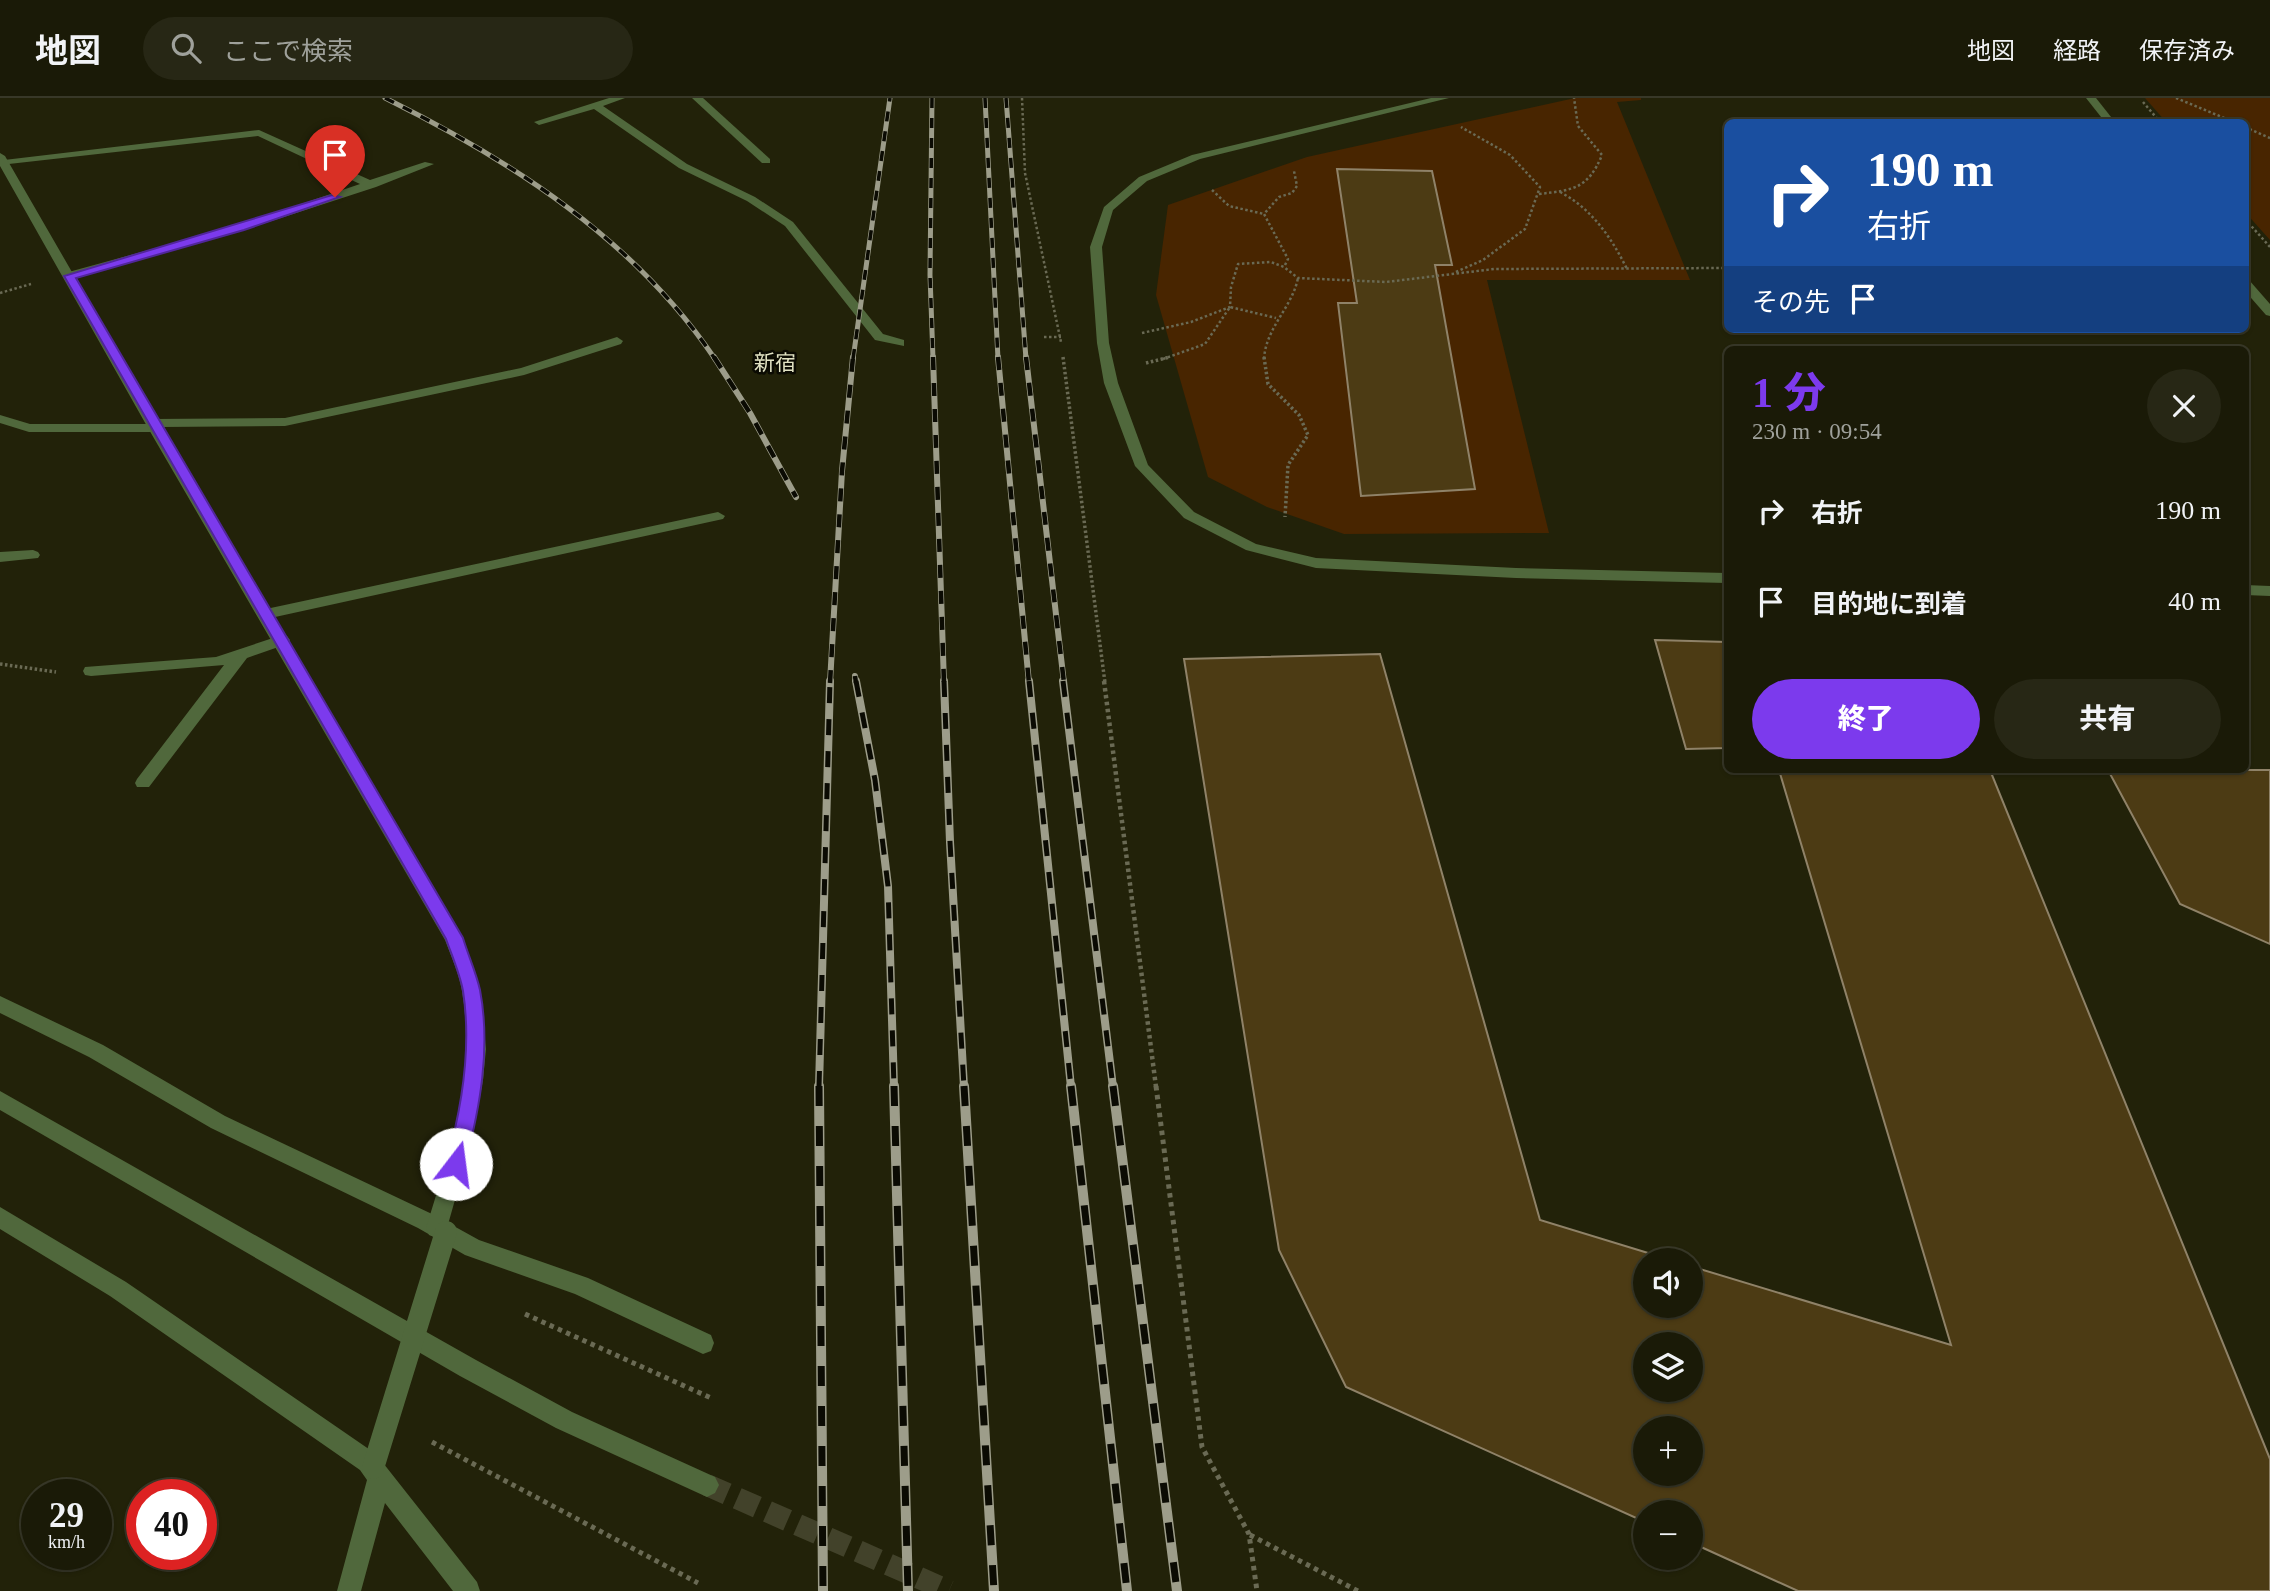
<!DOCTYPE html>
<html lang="ja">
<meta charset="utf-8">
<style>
body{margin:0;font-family:"Times New Roman","Noto Sans JP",serif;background:#272715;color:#f1f3f6;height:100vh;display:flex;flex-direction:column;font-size:26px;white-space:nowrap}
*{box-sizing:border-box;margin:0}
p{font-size:23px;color:#9fa19b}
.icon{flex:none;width:38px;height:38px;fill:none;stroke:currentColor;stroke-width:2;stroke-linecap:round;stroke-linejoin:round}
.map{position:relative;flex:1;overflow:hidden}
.sheet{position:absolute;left:1724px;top:248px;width:525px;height:427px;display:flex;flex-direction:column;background:#1a1a07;border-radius:10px;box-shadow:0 2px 5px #0004,0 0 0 2px #383828}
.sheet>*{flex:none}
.guide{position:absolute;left:1724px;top:21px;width:525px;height:214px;border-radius:10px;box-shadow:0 2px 5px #0004,0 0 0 2px #383828;background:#1a4fa0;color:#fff;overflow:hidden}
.buttons{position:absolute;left:1633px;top:1150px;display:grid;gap:14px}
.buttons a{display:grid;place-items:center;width:70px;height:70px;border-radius:50%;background:#1a1a07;box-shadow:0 2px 5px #0004,0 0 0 2px #383828;font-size:35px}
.speed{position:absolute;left:21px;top:1381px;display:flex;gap:14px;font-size:35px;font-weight:700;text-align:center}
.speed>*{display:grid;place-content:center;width:91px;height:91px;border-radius:50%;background:#1a1a07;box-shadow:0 2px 5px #0004,0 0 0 2px #383828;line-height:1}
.speed small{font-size:18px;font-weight:400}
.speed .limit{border:10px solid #d22;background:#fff;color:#111}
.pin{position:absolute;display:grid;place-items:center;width:60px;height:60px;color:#fff;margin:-72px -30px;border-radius:50% 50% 50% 0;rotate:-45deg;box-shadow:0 0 7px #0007}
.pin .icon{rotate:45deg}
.me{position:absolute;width:77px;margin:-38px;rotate:15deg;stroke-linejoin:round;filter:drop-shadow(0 0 5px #0008)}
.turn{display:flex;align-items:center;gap:24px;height:147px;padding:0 28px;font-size:32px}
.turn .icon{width:91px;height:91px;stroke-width:2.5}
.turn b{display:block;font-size:49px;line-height:60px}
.then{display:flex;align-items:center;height:66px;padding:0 28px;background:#0003;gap:14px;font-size:26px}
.round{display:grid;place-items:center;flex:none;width:74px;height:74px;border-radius:37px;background:#272715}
.overview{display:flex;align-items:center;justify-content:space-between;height:119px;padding:0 28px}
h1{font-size:42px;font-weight:800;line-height:52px;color:#7c3aed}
.button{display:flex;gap:14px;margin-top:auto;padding:14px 28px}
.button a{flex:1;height:80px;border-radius:42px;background:#7c3aed;color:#fff;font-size:28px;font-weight:800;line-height:80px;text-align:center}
.button a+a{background:#272715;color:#f1f3f6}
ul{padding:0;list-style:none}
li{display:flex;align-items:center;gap:21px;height:91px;padding:0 28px}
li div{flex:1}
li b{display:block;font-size:26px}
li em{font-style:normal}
header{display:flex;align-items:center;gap:42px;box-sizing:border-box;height:98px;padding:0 35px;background:#1a1a07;border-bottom:2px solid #383828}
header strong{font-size:33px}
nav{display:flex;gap:38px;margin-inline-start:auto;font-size:24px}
.search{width:490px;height:63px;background:#272715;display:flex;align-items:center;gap:18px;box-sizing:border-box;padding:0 24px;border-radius:38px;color:#9fa19b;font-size:26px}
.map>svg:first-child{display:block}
.green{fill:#482500}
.building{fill:#4c3b14;stroke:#8f8268;stroke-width:2;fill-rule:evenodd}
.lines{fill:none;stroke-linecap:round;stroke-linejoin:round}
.tertiary-tunnel{stroke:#42422a;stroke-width:22;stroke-dasharray:22 11;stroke-linecap:butt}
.path-far3{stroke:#6a6a54;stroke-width:2.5;stroke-dasharray:2.5 2.5;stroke-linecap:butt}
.path-far2{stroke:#6a6a54;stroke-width:3.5;stroke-dasharray:2.5 2.5;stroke-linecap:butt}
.path-far1{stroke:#6a6a54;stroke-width:4.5;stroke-dasharray:3.5 3.5;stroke-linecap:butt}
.path{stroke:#6a6a54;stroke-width:5;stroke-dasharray:4.5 4.5;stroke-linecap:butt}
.service{fill:#50683c;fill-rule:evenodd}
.minor{fill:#50683c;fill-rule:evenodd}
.tertiary{fill:#50683c;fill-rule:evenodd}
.rail-far3-casing{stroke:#9d9d8a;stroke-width:5}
.rail-far2-casing{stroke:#9d9d8a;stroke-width:6}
.rail-far1-casing{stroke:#9d9d8a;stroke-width:8}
.rail-casing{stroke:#9d9d8a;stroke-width:10}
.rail-far3{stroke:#0b0b03;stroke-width:3.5;stroke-dasharray:10;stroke-linecap:butt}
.rail-far2{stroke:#0b0b03;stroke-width:4.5;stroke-dasharray:13;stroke-linecap:butt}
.rail-far1{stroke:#0b0b03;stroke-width:5;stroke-dasharray:16;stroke-linecap:butt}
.rail{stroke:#0b0b03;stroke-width:7;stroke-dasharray:20;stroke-linecap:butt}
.tertiary-bridge{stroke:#50683c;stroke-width:22}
.route{fill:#7c3aed;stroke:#51269a;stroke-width:2}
.labels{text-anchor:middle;stroke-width:5;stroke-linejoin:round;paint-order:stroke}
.far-quarter-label{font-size:21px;fill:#e2e3c4;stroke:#0b0b03}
</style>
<header>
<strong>地図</strong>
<div class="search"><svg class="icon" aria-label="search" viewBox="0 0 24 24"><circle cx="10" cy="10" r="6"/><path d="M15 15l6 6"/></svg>ここで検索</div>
<nav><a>地図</a><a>経路</a><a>保存済み</a></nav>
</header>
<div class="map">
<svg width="2270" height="1493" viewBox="0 0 2270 1493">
<rect width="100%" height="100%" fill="#222209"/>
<g class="green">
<polygon points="1575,0 1641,0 1641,2 1617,4 1690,182 1487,182 1549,435 1344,436 1267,409 1208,379 1156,197 1168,107 1307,59"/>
<polygon points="2145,0 2270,0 2270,142 2245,114 2245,24 2166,24"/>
</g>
<g class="building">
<polygon points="1337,71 1432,73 1452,167 1435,167 1475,391 1361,398 1338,205 1357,205"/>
<polygon points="1655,542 1727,544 1727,650 1686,651"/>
<path d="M1380,556l160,566 131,40h-26v46h45v-40l261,79 -172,-575h211l280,689v132h-472l-108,-49v-30h-45v10l-299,-135 -67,-137 -95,-591zM1645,1246h45v46h-45zM1645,1330h45v46h-45z"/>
<polygon points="2108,672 2270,672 2270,846 2180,806"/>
</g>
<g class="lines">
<polyline class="tertiary-tunnel" points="707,1387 949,1493"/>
<g class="path-far3">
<polyline points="1022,0 1025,75 1061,244"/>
<polyline points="2176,0 2234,24"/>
<polyline points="2143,4 2160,24"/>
<polyline points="2245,29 2270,40"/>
<polyline points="1212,92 1229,108 1264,116"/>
<path d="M1560,94c32,17 51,45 67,77"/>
<path d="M1539,96c34,-4 49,-5 63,-39l-24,-29 -4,-28"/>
<polyline points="2245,121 2270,149"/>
<polyline points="1285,167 1288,161 1264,116 1279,99 1292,95 1297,88 1294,73"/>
<polyline points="1456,174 1483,162 1525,131 1540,89 1510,57 1461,29"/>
<polyline points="0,195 31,186"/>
<polyline points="1142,235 1191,224 1230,209 1231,189 1238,166 1271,164 1284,169 1298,180 1386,184 1494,171 1727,170"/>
<polyline points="1044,239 1061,239"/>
<polyline points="1163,261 1205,246 1230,209 1276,220"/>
<path d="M1264,261c2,-32 28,-51 34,-81"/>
</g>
<g class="path-far2">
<polyline points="1063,259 1105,585"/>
<polyline points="1264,259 1268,286 1299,317 1308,337 1288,367 1285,419"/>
<polyline points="1146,265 1170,259"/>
<polyline points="0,566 56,574"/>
</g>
<polyline class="path-far1" points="1104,583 1156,989"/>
<g class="path">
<polyline points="1156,988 1202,1349 1249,1436 1257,1493"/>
<polyline points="525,1216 711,1300"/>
<polyline points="432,1344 698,1485"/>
<polyline points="1250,1437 1358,1493"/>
</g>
<g class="service">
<polygon points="692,0 703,0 770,61 770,65 762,65"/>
<polygon points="259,32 370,82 425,64 434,66 376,89 244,132 69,182 65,181 65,175 236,128 360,86 258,38 0,67 0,63 4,62"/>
<polygon points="617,239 623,243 621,246 524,277 285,328 161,329 160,333 155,334 29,334 0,325 0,317 30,326 147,326 148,322 153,321 285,320 521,270"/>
<polygon points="718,414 725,418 723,421 266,521 258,516 266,511"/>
<polygon points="33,452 38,454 40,457 38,460 0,464 0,454"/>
<polygon points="282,537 287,538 290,542 287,546 247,560 149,689 137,689 135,685 137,681 224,567 91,578 85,577 83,573 85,569 216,559"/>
</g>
<g class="minor">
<polygon points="609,0 625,0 603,8 687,66 755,99 793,124 883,236 904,242 904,248 875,242 785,128 747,103 679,70 594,11 539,27 534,24"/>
<polygon points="0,898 103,947 225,1018 432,1116 479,1142 588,1180 711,1237 714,1245 711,1253 703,1256 575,1196 465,1157 418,1130 211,1030 89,959 0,915"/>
<polygon points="0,1109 126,1184 376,1356 477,1484 480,1493 453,1493 385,1405 361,1493 337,1493 367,1382 360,1372 110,1198 0,1131"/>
</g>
<g class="tertiary">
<polygon points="1431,0 1449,0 1200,61 1147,83 1113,112 1102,149 1109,245 1118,285 1148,367 1194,414 1256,446 1316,460 1516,470 1727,475 1727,485 1516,480 1316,470 1246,452 1184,420 1135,368 1104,285 1097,245 1090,149 1104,109 1139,79 1192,57"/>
<polygon points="2086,0 2096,0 2115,24 2105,24"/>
<path d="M0,55l5,3 157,272 301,510 17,51 6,60 -3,31 -11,60 -27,95 -8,3 -8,-3 -3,-7c24,-77 50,-156 36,-237 -3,-18 -11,-35 -17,-51l-297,-512 -148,-262z"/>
<polygon points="2245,181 2249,182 2270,206 2270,218 2266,217 2245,193"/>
<polygon points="2245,487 2270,488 2270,498 2245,497"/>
<polygon points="0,993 476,1262 572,1314 715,1379 719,1387 715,1395 707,1399 556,1330 460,1278 0,1012"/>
</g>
<defs>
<g id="rail-far3">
<path d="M385,0c127,63 249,141 330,261"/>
<polyline points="932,0 930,177 933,261"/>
<polyline points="985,0 998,261"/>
<polyline points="1006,0 1026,261"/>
<polyline points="853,261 890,0"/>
</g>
<g id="rail-far2">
<polyline points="714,259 750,315 796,399"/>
<polyline points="933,259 944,585"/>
<polyline points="998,259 1029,585"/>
<polyline points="1026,259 1064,585"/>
<polyline points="855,578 856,585"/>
<polyline points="830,585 842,373 853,259"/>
</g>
<g id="rail-far1">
<polyline points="856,583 875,682 888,788 894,989"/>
<polyline points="944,583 950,744 964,989"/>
<polyline points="1029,583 1071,989"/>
<polyline points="1063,583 1113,989"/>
<polyline points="819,989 830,583"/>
</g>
<g id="rail">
<polyline points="819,988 823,1493"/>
<polyline points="894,988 908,1493"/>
<polyline points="964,988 994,1493"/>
<polyline points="1071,988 1127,1493"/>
<polyline points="1113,988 1177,1493"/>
</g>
</defs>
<use href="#rail-far3" class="rail-far3-casing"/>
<use href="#rail-far2" class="rail-far2-casing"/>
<use href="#rail-far1" class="rail-far1-casing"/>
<use href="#rail" class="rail-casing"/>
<use href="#rail-far3" class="rail-far3"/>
<use href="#rail-far2" class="rail-far2"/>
<use href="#rail-far1" class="rail-far1"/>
<use href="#rail" class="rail"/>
<polyline class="tertiary-bridge" points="373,1370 446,1134"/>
</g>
<path class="route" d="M332,97l8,2 -96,33 -168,48 387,660c5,17 13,34 17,52 11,58 0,118 -15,174l-3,6 -6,2 -7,-2 -3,-6c16,-56 26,-115 17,-173 -3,-17 -11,-35 -17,-52l-382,-663z"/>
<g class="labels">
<g class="far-quarter-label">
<text x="775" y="272">新宿</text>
</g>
</g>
</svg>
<div class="buttons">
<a><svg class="icon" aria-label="sound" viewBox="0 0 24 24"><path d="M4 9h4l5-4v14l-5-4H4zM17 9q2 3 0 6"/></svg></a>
<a><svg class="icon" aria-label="layers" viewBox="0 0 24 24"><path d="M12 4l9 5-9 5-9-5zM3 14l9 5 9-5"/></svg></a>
<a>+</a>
<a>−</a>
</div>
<div class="speed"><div>29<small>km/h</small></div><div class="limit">40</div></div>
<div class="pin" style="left:335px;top:99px;background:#d93025"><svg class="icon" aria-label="arrive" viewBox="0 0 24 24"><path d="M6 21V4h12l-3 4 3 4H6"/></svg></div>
<svg class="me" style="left:456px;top:1066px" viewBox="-20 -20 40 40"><circle r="19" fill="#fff"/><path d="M0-13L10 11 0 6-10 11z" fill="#7c3aed"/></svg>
<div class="guide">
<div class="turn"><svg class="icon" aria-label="right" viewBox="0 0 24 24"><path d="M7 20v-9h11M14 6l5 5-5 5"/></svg><div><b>190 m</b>右折</div></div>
<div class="then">その先<svg class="icon" aria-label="arrive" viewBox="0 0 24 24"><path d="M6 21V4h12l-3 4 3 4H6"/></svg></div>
</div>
<section class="sheet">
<div class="overview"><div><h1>1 分</h1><p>230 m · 09:54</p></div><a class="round"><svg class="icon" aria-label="close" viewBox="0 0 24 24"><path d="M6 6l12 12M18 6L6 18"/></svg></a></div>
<ul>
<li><svg class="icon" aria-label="right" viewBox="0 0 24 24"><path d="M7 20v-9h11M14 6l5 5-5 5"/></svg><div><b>右折</b></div><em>190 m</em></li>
<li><svg class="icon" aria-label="arrive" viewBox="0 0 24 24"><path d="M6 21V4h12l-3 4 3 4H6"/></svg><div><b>目的地に到着</b></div><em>40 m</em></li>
</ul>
<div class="button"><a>終了</a><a>共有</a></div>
</section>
</div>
